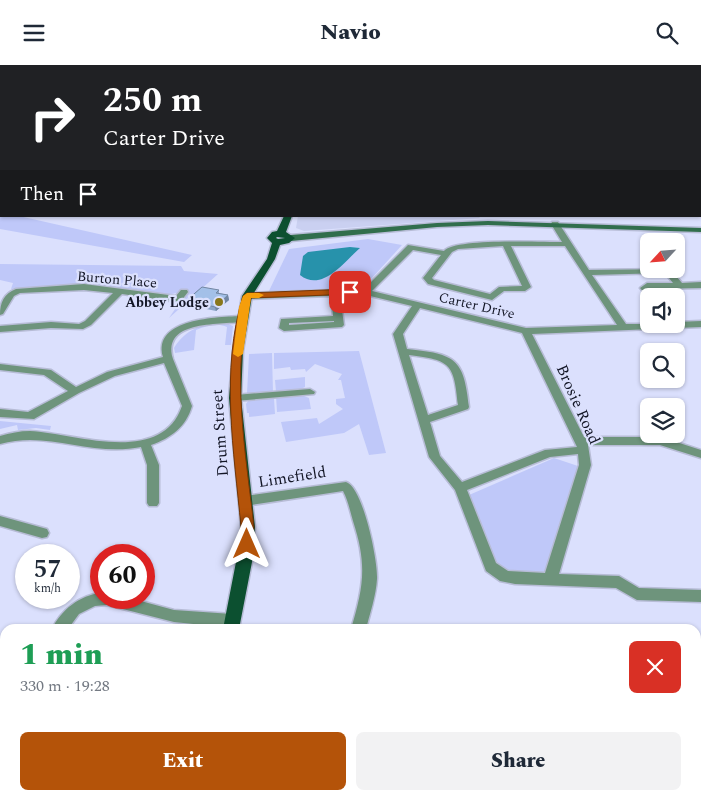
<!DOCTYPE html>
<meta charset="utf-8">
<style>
body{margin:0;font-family:Spectral,serif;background:#f2f2f3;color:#1f2937;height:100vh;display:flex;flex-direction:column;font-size:19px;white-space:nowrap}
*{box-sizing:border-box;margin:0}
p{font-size:16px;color:#747a83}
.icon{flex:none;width:28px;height:28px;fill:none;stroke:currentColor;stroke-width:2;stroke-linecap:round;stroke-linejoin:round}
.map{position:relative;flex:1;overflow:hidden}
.side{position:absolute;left:0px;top:559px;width:701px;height:176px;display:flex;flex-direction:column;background:#fff;border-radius:15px 15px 0 0;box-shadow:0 1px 4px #0004}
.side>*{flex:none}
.hud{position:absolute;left:0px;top:0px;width:701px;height:152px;box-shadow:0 1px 4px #0004;background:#202124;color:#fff;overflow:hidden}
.needle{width:32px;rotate:244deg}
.tools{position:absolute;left:640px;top:168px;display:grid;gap:10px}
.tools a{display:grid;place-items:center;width:45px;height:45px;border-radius:8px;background:#fff;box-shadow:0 1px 4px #0004;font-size:25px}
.speed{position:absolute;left:15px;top:479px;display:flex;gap:10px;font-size:25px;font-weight:700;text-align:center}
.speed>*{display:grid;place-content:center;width:65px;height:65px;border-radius:50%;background:#fff;box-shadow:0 1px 4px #0004;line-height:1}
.speed small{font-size:12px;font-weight:400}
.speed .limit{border:8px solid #d22;background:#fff;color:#111}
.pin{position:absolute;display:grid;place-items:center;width:42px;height:42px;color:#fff;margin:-21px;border-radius:10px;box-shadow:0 2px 8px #0006}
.me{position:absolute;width:55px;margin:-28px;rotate:0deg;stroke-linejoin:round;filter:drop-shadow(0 0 4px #0008)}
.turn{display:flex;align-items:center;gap:18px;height:105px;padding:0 20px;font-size:22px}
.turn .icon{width:65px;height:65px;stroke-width:2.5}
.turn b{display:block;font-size:35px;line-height:42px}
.then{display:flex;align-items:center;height:48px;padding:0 20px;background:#0003;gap:10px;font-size:19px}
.round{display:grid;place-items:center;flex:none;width:52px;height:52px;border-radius:8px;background:#f2f2f3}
.summary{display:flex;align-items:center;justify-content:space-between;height:85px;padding:0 20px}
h1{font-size:30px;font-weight:800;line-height:38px;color:#1e9e55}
.button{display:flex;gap:10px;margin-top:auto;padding:10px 20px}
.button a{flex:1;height:58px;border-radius:8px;background:#b45309;color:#fff;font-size:20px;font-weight:800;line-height:58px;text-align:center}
.button a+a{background:#f2f2f3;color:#1f2937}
header{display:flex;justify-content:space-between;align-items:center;height:65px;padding:0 20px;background:#fff;font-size:22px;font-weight:800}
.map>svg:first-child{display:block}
.built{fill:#cad0f1}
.green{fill:#bfc8f9}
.water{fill:#2792ab}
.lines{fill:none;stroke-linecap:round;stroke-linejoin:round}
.stream{stroke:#2792ab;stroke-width:1}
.street-casing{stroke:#b7bcd6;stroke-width:3}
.secondary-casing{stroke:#b7bcd6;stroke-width:3}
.primary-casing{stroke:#b7bcd6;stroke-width:3}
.highway-casing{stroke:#b7bcd6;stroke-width:3}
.street{fill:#6e947c;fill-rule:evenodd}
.secondary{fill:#316e4c;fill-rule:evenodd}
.primary{fill:#0c5030;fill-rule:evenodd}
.highway{fill:#123221;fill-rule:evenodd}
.wall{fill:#8ca5c8}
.shaded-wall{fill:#7286a2}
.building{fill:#a3c0e8;stroke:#7286a2}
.route{fill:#b45309;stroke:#753606}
.slow{fill:#f59e0b}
.poi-dot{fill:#89771b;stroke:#dbe0fd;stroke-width:2}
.labels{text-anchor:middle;stroke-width:4.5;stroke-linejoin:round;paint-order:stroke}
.far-street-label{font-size:14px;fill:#131626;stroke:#dbe0fd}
.far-poi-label{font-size:14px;font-weight:bold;fill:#131626;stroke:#dbe0fd;text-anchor:end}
.street-label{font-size:16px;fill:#131626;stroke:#dbe0fd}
</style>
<header><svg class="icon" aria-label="menu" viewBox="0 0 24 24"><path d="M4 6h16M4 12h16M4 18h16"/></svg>Navio<svg class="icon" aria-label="search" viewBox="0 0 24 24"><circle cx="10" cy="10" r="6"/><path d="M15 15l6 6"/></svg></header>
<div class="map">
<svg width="701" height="734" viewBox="0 0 701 734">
<rect width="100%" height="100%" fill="#dbe0fd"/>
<polygon class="built" points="298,151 478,151 480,153 304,166 296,163"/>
<g class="green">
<polygon points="0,147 1,151 19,151 192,190 184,197 0,164"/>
<polygon points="368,174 402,180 362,224 268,228 289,184"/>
<polygon points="0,199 181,201 184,206 218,209 169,253 188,225 181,224 177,228 167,230 91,219 11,224 13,218 0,215"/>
<path d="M224,257l9,4 -2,19h-6l2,-18c-10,-4 -21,-1 -31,3l-2,20 -19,3 -1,-5c12,-19 27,-24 50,-26z"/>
<polygon points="359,286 386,388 369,390 359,359 344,368 286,377 281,357 317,353 319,359 343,344 336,339 336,334 345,333 341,315 338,315 342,309 315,299 306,307 305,304 291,305 290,302 274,304 274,288"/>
<polygon points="272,288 273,328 247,328 249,289"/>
<polygon points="305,312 305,322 299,325 276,327 275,315"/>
<polygon points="299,329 309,333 311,344 277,347 276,331"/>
<polygon points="274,333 275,349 249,352 249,348 247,348 246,339 248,336"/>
<polygon points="0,356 51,361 50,365 36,363 18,365 17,360 0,364"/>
<polygon points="554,393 578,401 545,511 513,511 494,497 469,430"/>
<polygon points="0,607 5,609 5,730 115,730 114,734 0,734"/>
</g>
<path class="water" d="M350,182l10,1c-15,13 -38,45 -60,27l3,-19 5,-4z"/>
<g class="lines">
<polyline class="stream" points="633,0 639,1"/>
<defs>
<g id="street">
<path d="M552,157h6l31,48 81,-1 12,14 19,-1v6l-52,1 6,7h-6v2l-9,-10 7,-5h26l-8,-10 -73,2 34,49h50v-2l25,-1v6l-169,7 52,103h77l40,13v8l-41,-13h-72l3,20 -32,109 60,2 20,12 62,2v12l-64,-2 -21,-12 -101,-4 -15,-3 -14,-10 -31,-81 -26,-33 -36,-123 19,-28 -46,-11h-26l4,30 -2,2 -58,4 -5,-3 2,-9 52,-3 -2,-20 -84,3 -4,-3 4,-3 117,-4 44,-44 36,6c10,-13 98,-9 118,-9l-11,-18zM503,181l19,40 -23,1 -9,7 -56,-14 -2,-2 20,-26 6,-3zM511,181h54l52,79 -91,3 -154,-37 41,-41 28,5 -18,23 5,6 64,16 12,-9h21l6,-4zM420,243l102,25 55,114 -32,3 -83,32 -22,-26 -10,-34 38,-13 1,-2c-5,-49 -14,-53 -62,-58l-4,-15zM334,256v1l-45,3v-2zM409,290c42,5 45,9 49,50l-30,10zM578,389l1,11 -34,108 -37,-2 -12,-8 -29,-73 83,-33z"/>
<path d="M84,219l92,12 5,-6h6l1,2 -7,9 -3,1 -56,-8 -31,31 -8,4 -32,-1 -51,4v-6l51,-4 28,2 6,-3 28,-28 -29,-3 -64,3 -6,3 -11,18 -3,1c0,-13 4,-21 16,-26z"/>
<path d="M243,251l3,1v4c-23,5 -85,-3 -73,38l19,47c-6,21 -21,32 -41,39l8,20v38l-2,3h-8l-2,-3v-38l-6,-18c-51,10 -93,-17 -141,-3v-8c10,-3 20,-5 30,-5 44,2 131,36 152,-25l-18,-43 -49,13 -36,17 -45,26 -34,-2v-8l28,3 40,-21 -24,-16 -44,-5v-6l51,6 25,17 31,-15 56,-15c-11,-39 55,-40 80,-41z"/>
<polygon points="310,324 315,327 314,329 235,336 230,333 235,330"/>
<path d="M346,417c17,5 32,79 31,97 -1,17 -7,34 -11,50h-15c13,-43 16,-65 2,-108 -3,-10 -5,-21 -10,-30l-98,15 -4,-2 -2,-3 2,-3 4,-2z"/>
<polygon points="0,451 47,464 49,468 47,472 42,473 0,461"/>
<path d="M101,528v4h25l48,13 58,4 5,2 2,5 -2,5 -5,2 -58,-6 -67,-17 -12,1 -16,8 -11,15h-16c9,-19 28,-34 49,-36z"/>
<polygon points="0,579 5,581 5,595 0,593"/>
<polygon points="696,671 701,672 701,690 696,689"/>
<polygon points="315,730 333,730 332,734 314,734"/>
<polygon points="546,730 564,730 563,734 545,734"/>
</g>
<polygon id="secondary" points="488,156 701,163 701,167 488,160 437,162 291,176 287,173 291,170 437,158"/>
<g id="primary">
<rect x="320" y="0" width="4" height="1"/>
<path d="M284,151h8l-6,16 9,6 -6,5 -9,2 -5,14 -23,37 -9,55 -2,47 14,129 -3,35 -13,67h-16l13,-67 5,-35 -12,-129 4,-47 9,-55 25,-37 5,-16 -5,-5 5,-6 5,-1zM277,172l8,1 -7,1 -2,-1z"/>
<polygon points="186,730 206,730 205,734 185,734"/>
</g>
<g id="highway">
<polygon points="552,0 564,0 565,1 553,1"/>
<polygon points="567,0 578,0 579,1 568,1"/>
<rect x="700" y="21" width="1" height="4"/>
</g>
</defs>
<use href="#street" class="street-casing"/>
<use href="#secondary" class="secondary-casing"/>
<use href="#primary" class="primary-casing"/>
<use href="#highway" class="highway-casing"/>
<use href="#street" class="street"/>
<use href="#secondary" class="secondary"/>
<use href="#primary" class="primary"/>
<use href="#highway" class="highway"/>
</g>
<polygon class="wall" points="219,225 219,228 228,230 229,235 216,246 187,240 187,235"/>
<polygon class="shaded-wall" points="228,230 229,235 216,246 215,242"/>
<polygon class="building" points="202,222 219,225 216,228 228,230 215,242 187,235"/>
<path class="route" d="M350,224l4,1v4l-103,4c-21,72 -5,156 3,229l-3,21 -4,2 -5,-2 -2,-4 1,-17c-7,-76 -21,-156 2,-231l4,-3z"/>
<polygon class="slow" points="247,228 259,228 264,230 259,233 251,233 243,289 238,292 233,289 239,242 243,231"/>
<circle class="poi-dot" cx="219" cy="237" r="5"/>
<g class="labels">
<g class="far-street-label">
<text transform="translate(117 214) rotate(5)" y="5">Burton Place</text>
<text transform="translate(477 240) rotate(13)" y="5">Carter Drive</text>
</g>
<g class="far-poi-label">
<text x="209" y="242">Abbey Lodge</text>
</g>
<g class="street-label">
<text transform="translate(579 339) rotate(66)" y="6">Brosie Road</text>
<text transform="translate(219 368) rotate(-94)" y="6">Drum Street</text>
<text transform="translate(292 411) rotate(-9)" y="6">Limefield</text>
</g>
</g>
</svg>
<div class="tools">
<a><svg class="needle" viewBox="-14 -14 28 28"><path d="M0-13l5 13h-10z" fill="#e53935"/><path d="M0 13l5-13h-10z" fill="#747a83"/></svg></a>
<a><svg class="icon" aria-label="sound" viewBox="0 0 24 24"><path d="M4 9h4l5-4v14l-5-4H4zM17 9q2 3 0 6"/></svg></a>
<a><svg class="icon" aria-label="search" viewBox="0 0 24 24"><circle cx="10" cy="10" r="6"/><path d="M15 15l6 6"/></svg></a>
<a><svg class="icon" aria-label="layers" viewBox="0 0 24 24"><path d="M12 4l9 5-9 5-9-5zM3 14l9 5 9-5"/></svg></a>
</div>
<div class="speed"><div>57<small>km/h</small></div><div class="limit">60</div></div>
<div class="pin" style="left:350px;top:227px;background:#d93025"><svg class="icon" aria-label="arrive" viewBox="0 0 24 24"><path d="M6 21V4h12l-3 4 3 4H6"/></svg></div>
<svg class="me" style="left:247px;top:479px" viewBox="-20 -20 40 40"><path d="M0-17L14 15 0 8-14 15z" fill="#b45309" stroke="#fff" stroke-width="4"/></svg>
<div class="hud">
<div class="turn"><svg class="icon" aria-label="right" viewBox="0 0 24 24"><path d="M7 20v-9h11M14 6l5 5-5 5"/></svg><div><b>250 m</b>Carter Drive</div></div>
<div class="then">Then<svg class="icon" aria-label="arrive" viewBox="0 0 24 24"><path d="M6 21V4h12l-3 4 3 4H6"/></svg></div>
</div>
<section class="side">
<div class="summary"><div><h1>1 min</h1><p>330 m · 19:28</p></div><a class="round" style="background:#d93025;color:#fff"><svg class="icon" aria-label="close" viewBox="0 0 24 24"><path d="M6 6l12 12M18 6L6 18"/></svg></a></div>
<div class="button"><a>Exit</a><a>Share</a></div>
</section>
</div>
